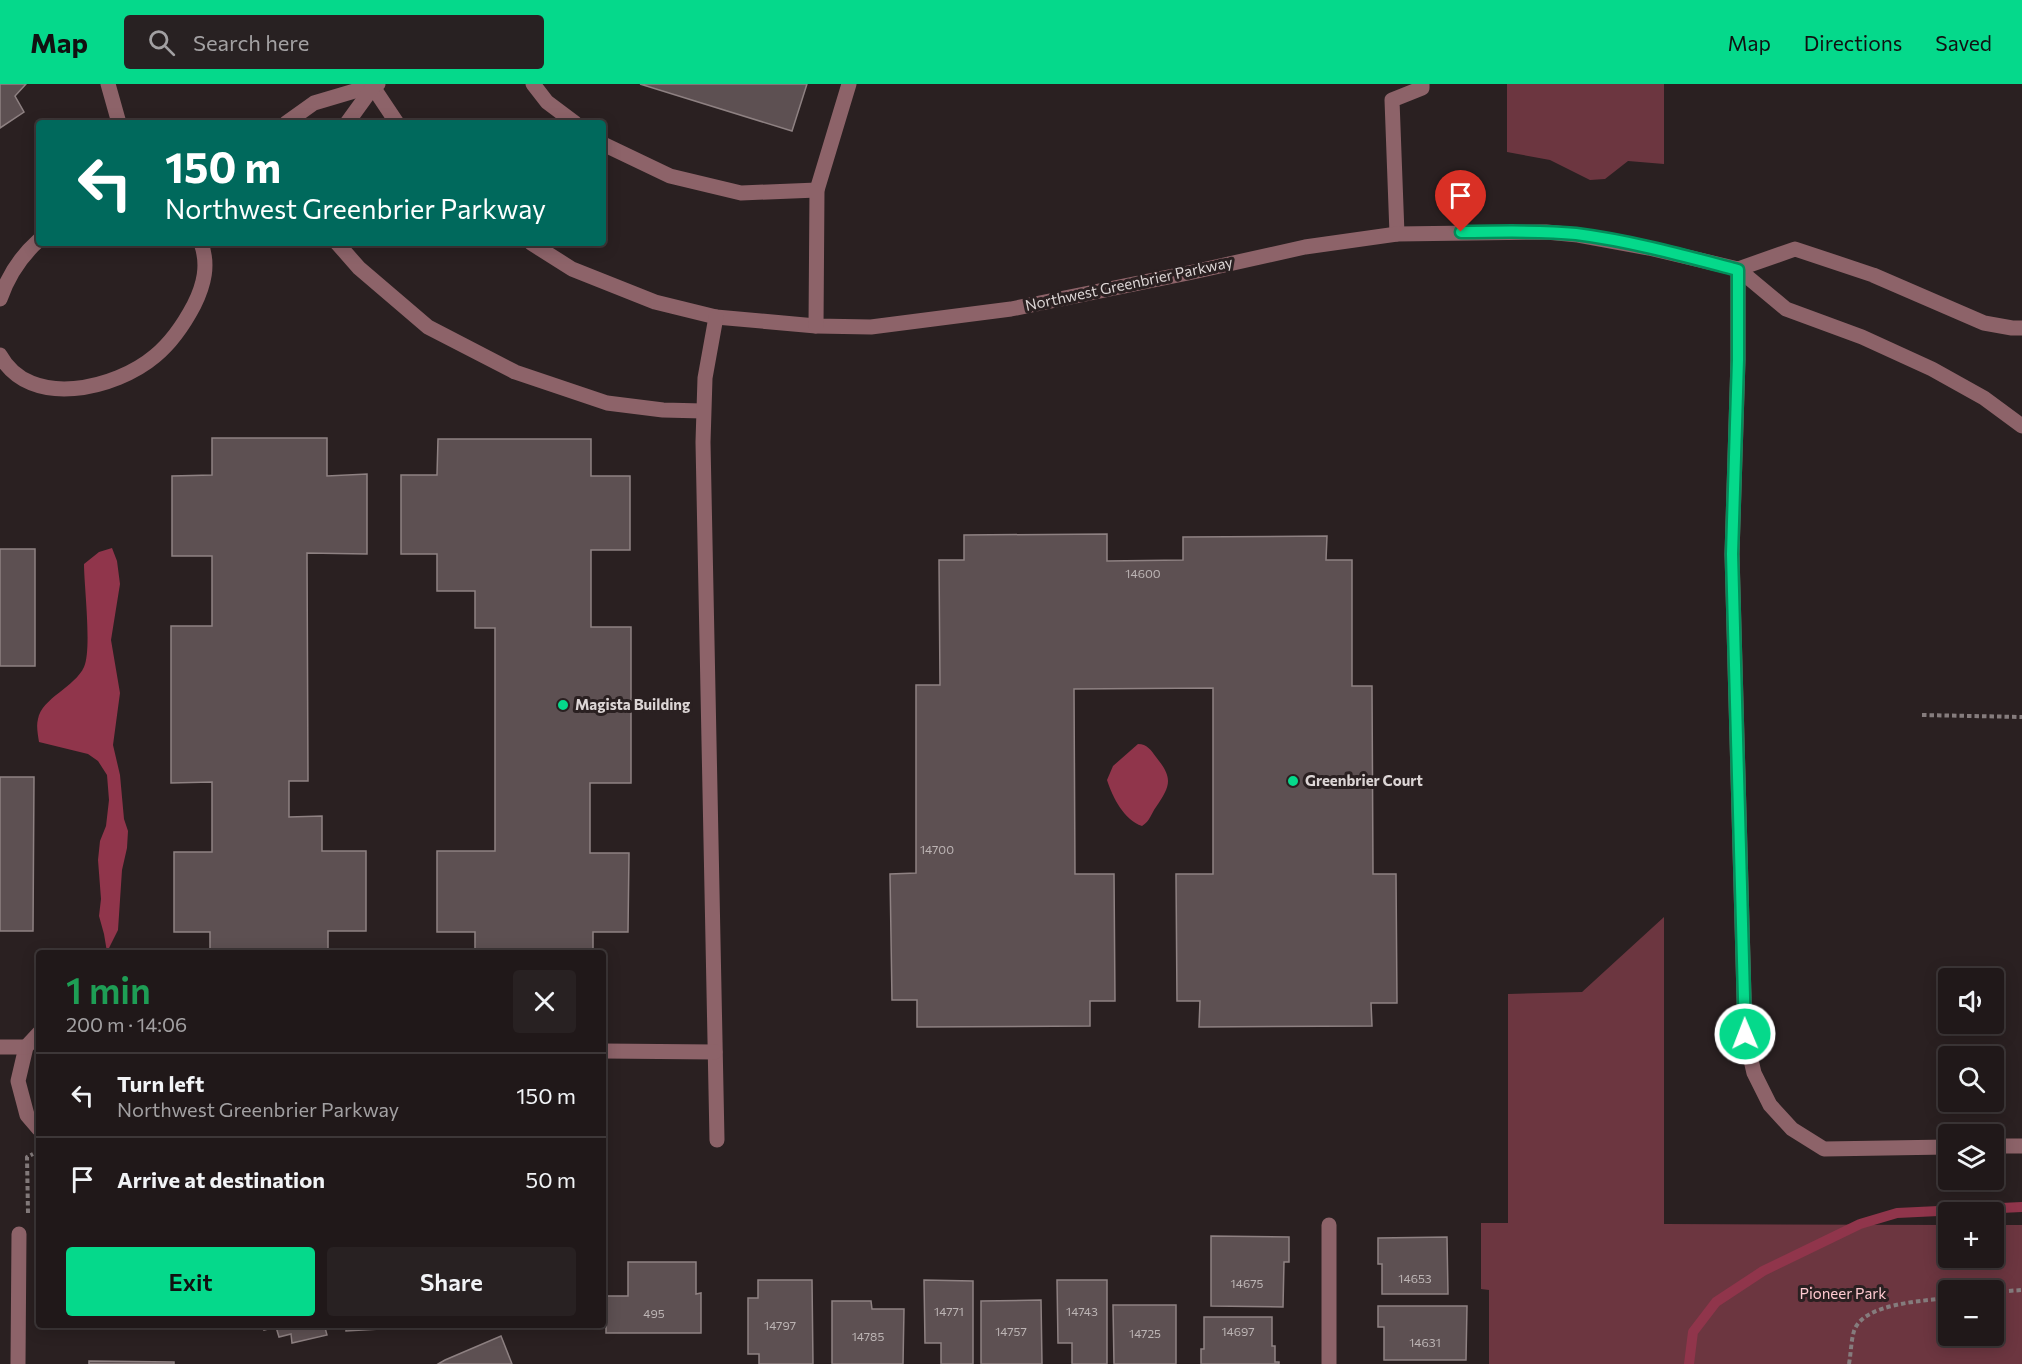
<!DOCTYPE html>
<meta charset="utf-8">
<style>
body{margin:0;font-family:Commissioner,sans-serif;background:#282122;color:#f1f3f6;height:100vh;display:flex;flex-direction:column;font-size:22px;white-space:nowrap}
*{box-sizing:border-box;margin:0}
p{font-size:20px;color:#a2a0a2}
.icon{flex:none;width:33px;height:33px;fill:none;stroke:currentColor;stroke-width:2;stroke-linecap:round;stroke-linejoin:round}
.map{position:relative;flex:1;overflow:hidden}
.panel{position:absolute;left:36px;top:866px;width:570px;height:378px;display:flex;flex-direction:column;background:#201819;border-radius:6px;box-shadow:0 3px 15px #0003,0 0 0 2px #3d3738}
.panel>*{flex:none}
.banner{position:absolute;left:36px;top:36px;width:570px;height:126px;border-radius:6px;box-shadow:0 3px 15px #0003,0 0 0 2px #3d3738;background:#00695c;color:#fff;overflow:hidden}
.controls{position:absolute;left:1938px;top:884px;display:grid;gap:12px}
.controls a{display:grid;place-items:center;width:66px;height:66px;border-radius:6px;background:#201819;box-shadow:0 3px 15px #0003,0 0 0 2px #3d3738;font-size:30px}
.pin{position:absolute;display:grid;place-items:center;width:51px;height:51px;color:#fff;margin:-62px -26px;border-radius:50% 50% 50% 0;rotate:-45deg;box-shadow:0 0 6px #0007}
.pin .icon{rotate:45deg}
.me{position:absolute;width:66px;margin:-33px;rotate:359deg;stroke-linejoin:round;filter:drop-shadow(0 0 4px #0008)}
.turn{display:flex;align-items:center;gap:21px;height:126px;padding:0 30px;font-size:27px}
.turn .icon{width:78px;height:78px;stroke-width:2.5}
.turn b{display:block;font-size:42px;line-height:51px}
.round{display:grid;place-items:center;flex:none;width:63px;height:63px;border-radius:6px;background:#282122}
.overview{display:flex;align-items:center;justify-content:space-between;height:102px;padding:0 30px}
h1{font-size:36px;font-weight:600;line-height:45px;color:#1e9e55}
.cta{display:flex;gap:12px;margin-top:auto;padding:12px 30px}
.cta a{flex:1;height:69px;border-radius:6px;background:#05d98b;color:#111;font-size:24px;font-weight:600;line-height:69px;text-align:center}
.cta a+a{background:#282122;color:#f1f3f6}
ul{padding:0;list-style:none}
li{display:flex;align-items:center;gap:18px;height:84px;padding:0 30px;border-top:2px solid #3d3738}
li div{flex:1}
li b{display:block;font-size:22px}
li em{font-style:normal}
header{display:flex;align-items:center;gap:36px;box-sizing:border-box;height:84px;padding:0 30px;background:#05d98b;color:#111}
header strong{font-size:28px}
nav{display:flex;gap:33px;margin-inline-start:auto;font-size:21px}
.search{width:420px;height:54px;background:#282122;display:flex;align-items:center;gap:15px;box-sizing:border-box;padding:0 21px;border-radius:6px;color:#a2a0a2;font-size:22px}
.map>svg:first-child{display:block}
.green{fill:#6c3640;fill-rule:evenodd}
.water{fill:#90354b}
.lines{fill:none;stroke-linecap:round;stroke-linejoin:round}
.stream{stroke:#90354b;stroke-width:10}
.building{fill:#5d5052;stroke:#8e8182;stroke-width:1.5}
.path{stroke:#857c7d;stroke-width:4;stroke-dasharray:4.5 3;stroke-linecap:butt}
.minor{stroke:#8d6369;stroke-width:15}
.route-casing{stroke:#038d5a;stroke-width:15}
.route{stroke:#05d98b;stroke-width:10}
.poi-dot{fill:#05d98b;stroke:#2a2021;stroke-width:2}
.labels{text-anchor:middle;stroke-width:6;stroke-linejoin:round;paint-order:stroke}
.number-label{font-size:12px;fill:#bcb4b4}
.street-label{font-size:15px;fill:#dcd5d5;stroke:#2a2021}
.poi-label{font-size:15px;font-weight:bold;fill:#dcd5d5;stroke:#2a2021;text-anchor:start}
.park-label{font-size:15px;fill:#ffcad1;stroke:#2a2021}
</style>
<header>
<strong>Map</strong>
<div class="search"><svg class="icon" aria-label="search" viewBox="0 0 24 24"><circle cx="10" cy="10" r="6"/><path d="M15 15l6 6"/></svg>Search here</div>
<nav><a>Map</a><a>Directions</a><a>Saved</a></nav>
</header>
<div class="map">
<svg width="2022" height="1280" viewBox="0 0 2022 1280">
<rect width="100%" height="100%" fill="#2a2021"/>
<g class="green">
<polygon points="1507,0 1664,0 1664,80 1628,77 1605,95 1590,96 1550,76 1507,68"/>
<path d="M1664,833v307l284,1v32h46v-32h28v139h-533v-74l-8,-1v-66h27v-229l74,-2zM1948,1206h46v45h-46z"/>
</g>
<g class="water">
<path d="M112,464l5,13 3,23 -9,56 9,53 -7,52 7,30 4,44 4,12 -1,17 -5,22 -4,60 -11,22 -3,-18 -5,-18 2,-17 -3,-39 2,-19 6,-15 3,-26 -2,-25 -9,-14 -10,-7 -49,-12c-1,-7 -3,-16 -1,-23 4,-21 37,-32 46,-52 8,-18 0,-81 0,-103l15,-12z"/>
<path d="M1138,660c9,0 13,6 18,13 17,21 15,28 0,50 -5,7 -6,14 -14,19 -18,-6 -29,-28 -35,-46l6,-14z"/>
</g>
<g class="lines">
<polyline class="stream" points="1689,1280 1693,1248 1716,1218 1763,1187 1860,1140 1897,1129 2022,1123"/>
</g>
<g class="building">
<polygon points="0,0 26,0 15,12 24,28 0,44"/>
<polygon points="640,0 807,0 792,47"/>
<polygon points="212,354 327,354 327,392 367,390 367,470 307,469 308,697 289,697 289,733 322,732 322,767 366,767 366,847 328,847 328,868 210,868 210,848 174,848 174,768 212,768 212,698 171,699 171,542 212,542 212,472 172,472 172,392 212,391"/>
<polygon points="438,355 591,355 591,392 630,392 630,466 591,466 591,543 631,543 631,699 590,699 590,769 629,769 628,848 593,848 593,868 475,868 475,848 437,848 437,767 495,767 495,544 475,544 475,507 437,507 437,470 401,470 401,391 437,391"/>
<polygon points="1107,450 1107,477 1183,476 1183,453 1327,452 1326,476 1352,476 1352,602 1372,602 1373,790 1396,790 1397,919 1371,919 1372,942 1199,943 1200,917 1177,917 1176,790 1213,790 1213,604 1074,605 1075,790 1114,790 1115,917 1090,917 1090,942 917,943 917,916 892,916 890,790 916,789 916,601 940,601 939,476 964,476 964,451"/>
<rect x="0" y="465" width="35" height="117"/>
<polygon points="0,693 34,693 33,847 0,847"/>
<polygon points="1211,1152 1289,1153 1289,1178 1284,1178 1283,1223 1211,1222"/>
<polygon points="1447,1153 1448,1210 1382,1210 1382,1180 1378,1180 1378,1154"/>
<polygon points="628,1178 696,1178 696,1210 701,1209 701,1249 606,1249 606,1212 628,1212"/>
<polygon points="758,1196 812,1196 813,1280 759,1280 759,1270 748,1270 748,1214 758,1214"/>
<polygon points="924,1196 973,1197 973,1280 941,1280 941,1259 925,1259"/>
<polygon points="1057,1196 1107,1196 1107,1280 1072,1280 1072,1259 1058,1259"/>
<polygon points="1041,1216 1042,1280 981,1280 981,1217"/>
<polygon points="832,1217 871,1217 872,1225 904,1225 903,1280 832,1280"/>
<polygon points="1113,1221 1176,1221 1176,1280 1114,1280"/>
<polygon points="1378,1222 1467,1222 1466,1276 1384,1276 1384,1243 1378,1243"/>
<polygon points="1204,1233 1272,1233 1272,1262 1275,1262 1275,1278 1279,1278 1279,1280 1201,1280 1201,1265 1204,1265"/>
<polygon points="107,1240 155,1240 155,1241 107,1244"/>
<polygon points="263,1240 324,1240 327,1251 292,1259 291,1250 279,1253 276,1243 264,1246"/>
<polygon points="346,1240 433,1240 433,1242 346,1247"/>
<polygon points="501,1252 512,1280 438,1280 445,1276"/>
<polygon points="89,1277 174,1278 174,1280 89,1280"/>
</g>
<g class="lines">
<g class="path">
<polyline points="1922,631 2022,633"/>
<polyline points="28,1129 27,1073 33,1070"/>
<polyline points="1994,1208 2022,1206"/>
<path d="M1849,1280c2,-11 2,-23 5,-33 9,-28 70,-30 94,-33"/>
</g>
<g class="minor">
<polyline points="108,0 119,39"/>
<polyline points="371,0 397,39"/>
<polyline points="533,0 547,18 575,39"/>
<polyline points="286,39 314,19 378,0"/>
<polyline points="347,39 373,3"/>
<polyline points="603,60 670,92 741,109 817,106"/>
<polyline points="1397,150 1392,16 1422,4 1422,0"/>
<polyline points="337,159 359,184 428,243 515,288 607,319 663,326 703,327"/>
<polyline points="531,159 572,185 655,218 716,233 816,242 871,243 1011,225 1193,188 1305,163 1397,150 1546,148 1578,151 1649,164 1738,185 1786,225 1862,253 1932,285 1984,314 2022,342"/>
<polyline points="1738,185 1738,276 1732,470 1745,950 1754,989 1770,1021 1792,1045 1824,1065 1948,1063"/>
<polyline points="1738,185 1795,165 1873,191 1984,239 2012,244 2022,244"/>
<path d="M0,215c8,-23 21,-43 39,-59"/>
<polyline points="716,233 705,294 703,358 717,1056"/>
<polyline points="816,242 817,106 849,0"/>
<path d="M0,271c30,55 116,34 155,1 17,-14 29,-32 39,-51 10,-20 15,-40 7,-62"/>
<polyline points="39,949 26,963 18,997 27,1031 39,1045"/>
<polyline points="0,963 26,963"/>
<polyline points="603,967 715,968"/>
<polyline points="1994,1062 2022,1062"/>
<polyline points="1329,1141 1329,1280"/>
<polyline points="18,1280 19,1150"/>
</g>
</g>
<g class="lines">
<defs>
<path id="route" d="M1461,148c39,0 77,-2 115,2 55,7 109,22 162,36v90l-6,194 13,480"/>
</defs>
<use href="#route" class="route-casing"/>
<use href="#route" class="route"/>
</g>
<g class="poi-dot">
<circle cx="563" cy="621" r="6"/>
<circle cx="1293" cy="697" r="6"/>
</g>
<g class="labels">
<g class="number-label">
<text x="1143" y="494">14600</text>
<text x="937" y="770">14700</text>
<text x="1415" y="1199">14653</text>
<text x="1247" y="1204">14675</text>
<text x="949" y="1232">14771</text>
<text x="1082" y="1232">14743</text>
<text x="654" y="1234">495</text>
<text x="780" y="1246">14797</text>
<text x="1011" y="1252">14757</text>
<text x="1238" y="1252">14697</text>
<text x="1145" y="1254">14725</text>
<text x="868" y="1257">14785</text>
<text x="1425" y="1263">14631</text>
</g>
<g class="street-label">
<text transform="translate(1129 200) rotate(-12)" y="5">Northwest Greenbrier Parkway</text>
</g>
<g class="poi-label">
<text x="575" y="626">Magista Building</text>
<text x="1305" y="702">Greenbrier Court</text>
</g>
<g class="park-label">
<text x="1843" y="1215">Pioneer Park</text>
</g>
</g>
</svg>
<div class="controls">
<a><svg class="icon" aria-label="sound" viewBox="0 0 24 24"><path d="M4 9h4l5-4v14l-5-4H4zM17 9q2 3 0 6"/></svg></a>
<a><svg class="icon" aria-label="search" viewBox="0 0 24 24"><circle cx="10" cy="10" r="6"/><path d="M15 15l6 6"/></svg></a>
<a><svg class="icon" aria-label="layers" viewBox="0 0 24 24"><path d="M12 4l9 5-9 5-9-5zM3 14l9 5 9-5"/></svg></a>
<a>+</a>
<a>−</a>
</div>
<div class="pin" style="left:1461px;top:148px;background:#d93025"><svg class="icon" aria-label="arrive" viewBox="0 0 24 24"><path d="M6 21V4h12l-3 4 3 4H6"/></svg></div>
<svg class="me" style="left:1745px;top:950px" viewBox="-20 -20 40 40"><circle r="17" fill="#05d98b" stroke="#fff" stroke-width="3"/><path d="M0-11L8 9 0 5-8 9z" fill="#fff"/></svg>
<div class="banner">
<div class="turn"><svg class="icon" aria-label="left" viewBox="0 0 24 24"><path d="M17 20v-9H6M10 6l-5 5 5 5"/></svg><div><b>150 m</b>Northwest Greenbrier Parkway</div></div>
</div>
<section class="panel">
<div class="overview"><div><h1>1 min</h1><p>200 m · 14:06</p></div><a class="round"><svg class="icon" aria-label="close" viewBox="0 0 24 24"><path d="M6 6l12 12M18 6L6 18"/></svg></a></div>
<ul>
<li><svg class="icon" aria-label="left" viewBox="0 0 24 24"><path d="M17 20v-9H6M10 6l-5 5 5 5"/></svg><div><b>Turn left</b><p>Northwest Greenbrier Parkway</p></div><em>150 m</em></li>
<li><svg class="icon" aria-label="arrive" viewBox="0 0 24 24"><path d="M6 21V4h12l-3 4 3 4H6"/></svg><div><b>Arrive at destination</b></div><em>50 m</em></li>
</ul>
<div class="cta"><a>Exit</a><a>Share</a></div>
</section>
</div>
